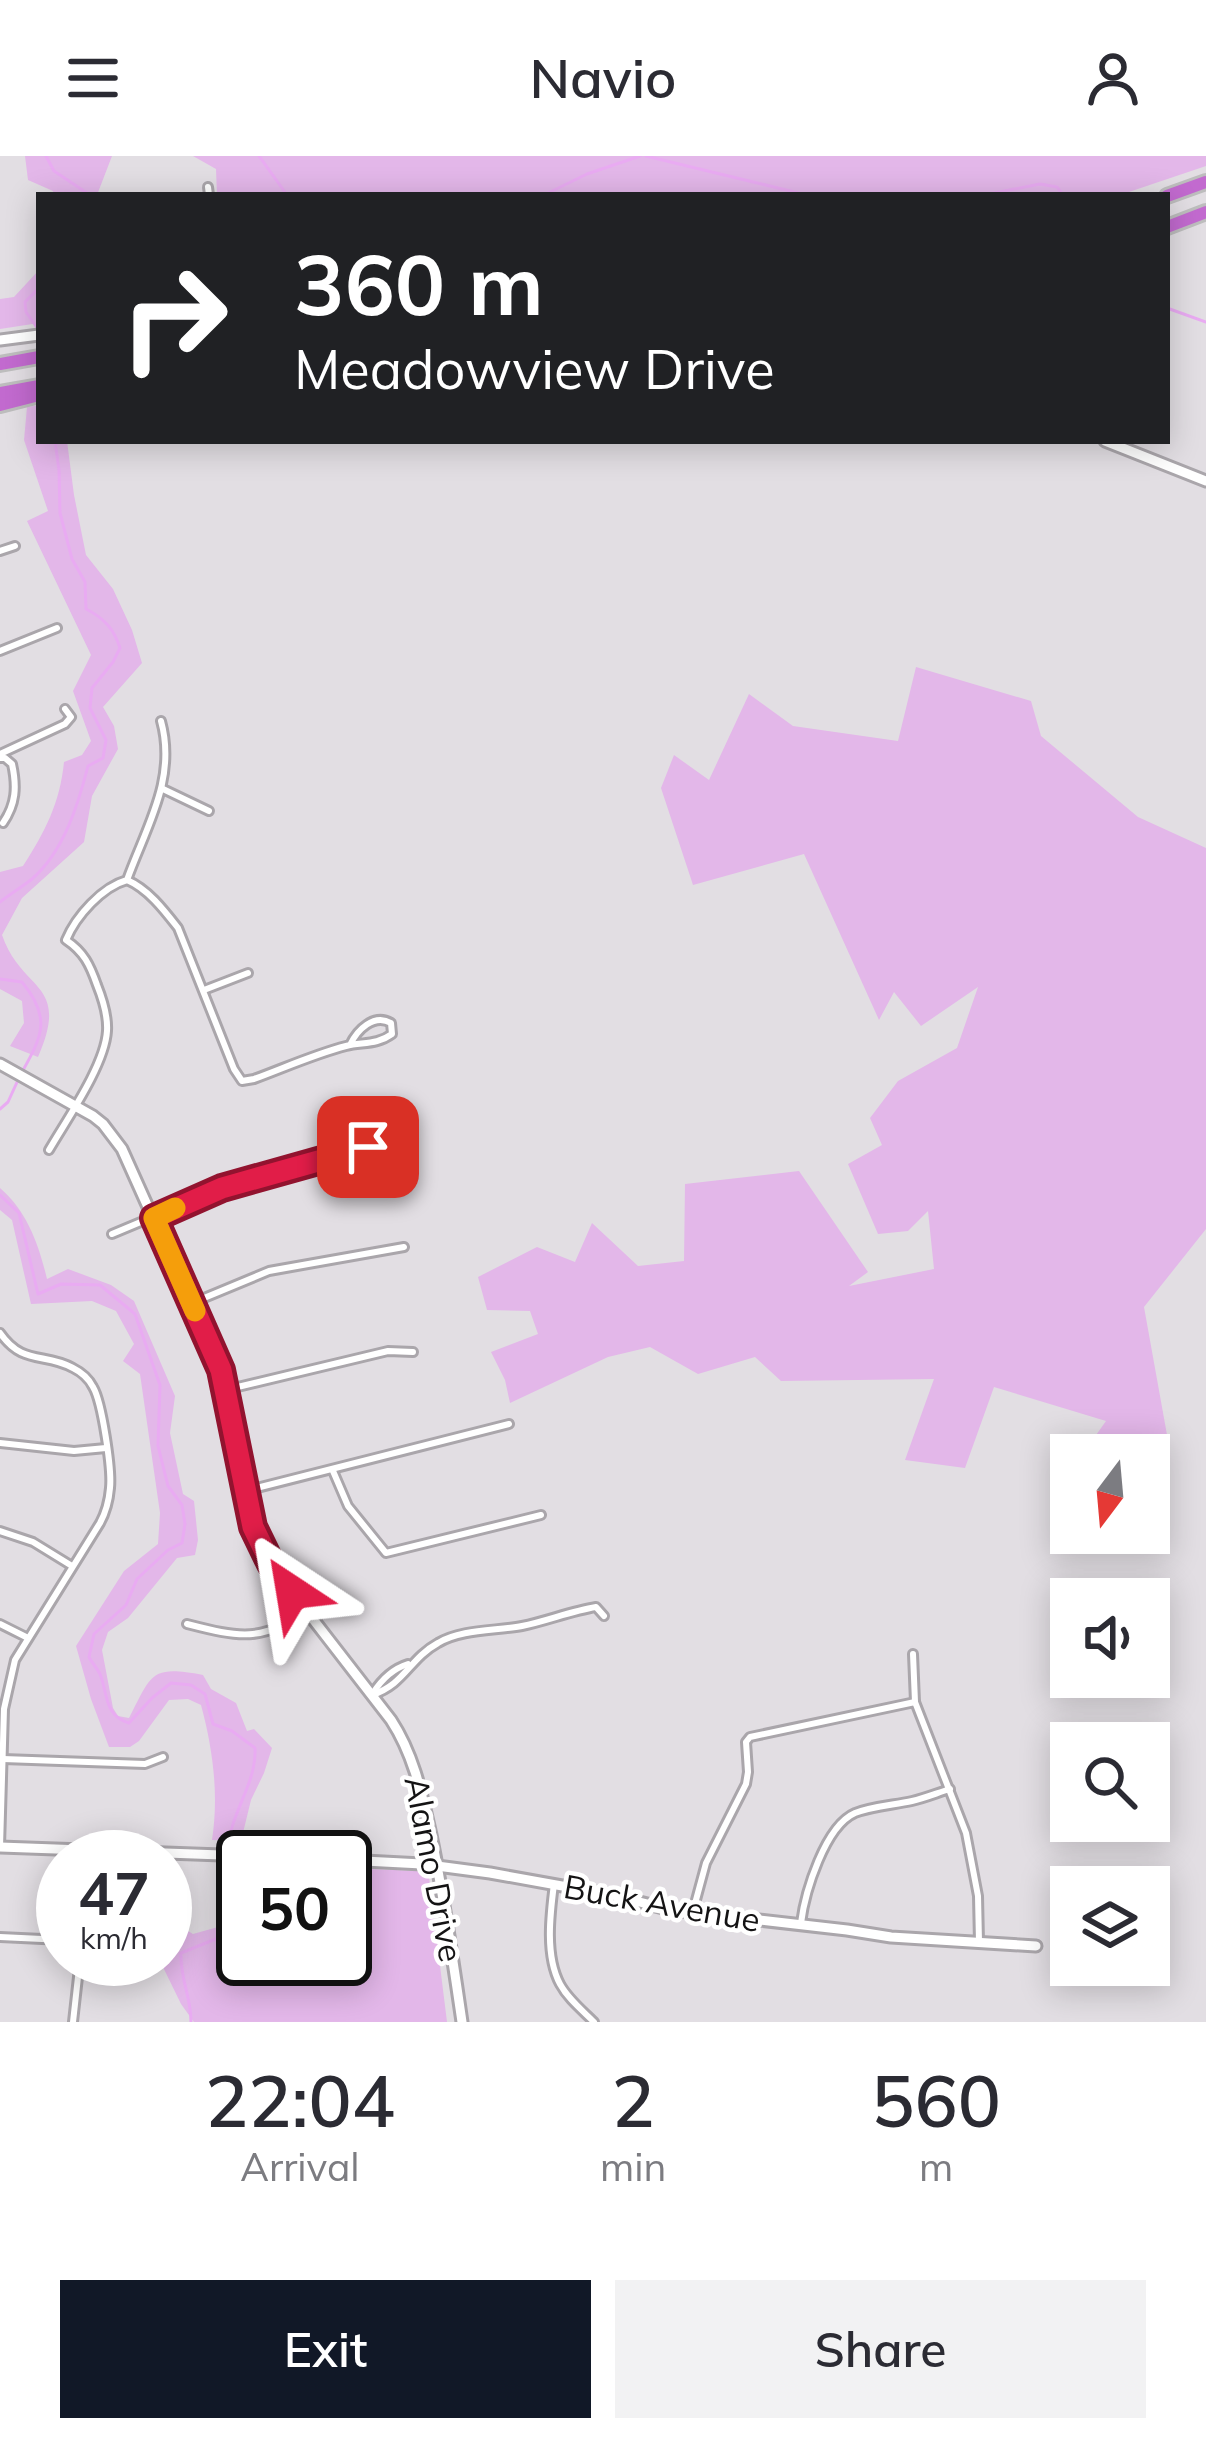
<!DOCTYPE html>
<style>
body{margin:0;font-family:Mulish,sans-serif;background:#f2f2f3;color:#2b2b33;height:100vh;display:flex;flex-direction:column;font-size:45px;white-space:nowrap}
*{box-sizing:border-box;margin:0}
p{font-size:39px;color:#7c7c81}
.icon{flex:none;width:66px;height:66px;fill:none;stroke:currentColor;stroke-width:2;stroke-linecap:round;stroke-linejoin:round}
.map{position:relative;height:1866px;overflow:hidden}
.panel{display:flex;flex-direction:column;background:#fff;flex:1}
.panel>*{flex:none}
.top-card{position:absolute;left:36px;top:36px;width:1134px;height:252px;border-radius:0px;box-shadow:0 6px 30px #0003;background:#202124;color:#fff;overflow:hidden}
.needle{width:78px;rotate:196deg}
.buttons{position:absolute;left:1050px;top:1278px;display:grid;gap:24px}
.buttons a{display:grid;place-items:center;width:120px;height:120px;border-radius:0px;background:#fff;box-shadow:0 6px 30px #0003;font-size:60px}
.speed{position:absolute;left:36px;top:1674px;display:flex;gap:24px;font-size:60px;font-weight:700;text-align:center}
.speed>*{display:grid;place-content:center;width:156px;height:156px;border-radius:50%;background:#fff;box-shadow:0 6px 30px #0003;line-height:1}
.speed small{font-size:30px;font-weight:400}
.speed .limit{border:6px solid #111;border-radius:18px;background:#fff;color:#111}
.pin{position:absolute;display:grid;place-items:center;width:102px;height:102px;color:#fff;margin:-51px;border-radius:24px;box-shadow:0 6px 18px #0006}
.me{position:absolute;width:132px;margin:-66px;rotate:327deg;stroke-linejoin:round;filter:drop-shadow(0 0 9px #0008)}
.turn{display:flex;align-items:center;gap:42px;height:252px;padding:0 60px;font-size:54px}
.turn .icon{width:156px;height:156px;stroke-width:2.5}
.turn b{display:block;font-size:84px;line-height:102px}
.eta{display:flex;justify-content:space-evenly;align-items:center;height:204px;text-align:center}
.eta b{font-size:72px;font-weight:600;line-height:84px}
.button{display:flex;gap:24px;margin-top:auto;padding:24px 60px}
.button a{flex:1;height:138px;border-radius:0px;background:#111827;color:#fff;font-size:48px;font-weight:600;line-height:138px;text-align:center}
.button a+a{background:#f2f2f3;color:#2b2b33}
header{display:flex;justify-content:space-between;align-items:center;height:156px;padding:0 60px;background:#fff;font-size:54px;font-weight:600}
.map>svg:first-child{display:block}
.green{fill:#e3b7e9}
.lines{fill:none;stroke-linecap:round;stroke-linejoin:round}
.stream{stroke:#e9abf2;stroke-width:3}
.street-casing{stroke:#aaa6ab;stroke-width:12}
.secondary-casing{stroke:#aaa6ab;stroke-width:15}
.highway-casing{stroke:#bdbdbd;stroke-width:18}
.street{stroke:#fff;stroke-width:6}
.secondary{stroke:#fff;stroke-width:9}
.highway{stroke:#c26acf;stroke-width:12}
.route-casing{stroke:#92132f;stroke-width:30}
.route{stroke:#e11d48;stroke-width:21}
.slow{stroke:#f59e0b;stroke-width:21}
.labels{text-anchor:middle;stroke-width:9;stroke-linejoin:round;paint-order:stroke}
.street-label{font-size:33px;fill:#141314;stroke:#fff}
</style>
<header><svg class="icon" aria-label="menu" viewBox="0 0 24 24"><path d="M4 6h16M4 12h16M4 18h16"/></svg>Navio<svg class="icon" aria-label="person" viewBox="0 0 24 24"><circle cx="12" cy="8" r="4"/><path d="M4 21q1-7 8-7t8 7"/></svg></header>
<div class="map">
<svg width="1206" height="1866" viewBox="0 0 1206 1866">
<rect width="100%" height="100%" fill="#e2dee3"/>
<g class="green">
<polygon points="25,0 112,0 97,39 54,39 53,35 28,24"/>
<polygon points="193,0 1206,0 1206,10 1120,39 217,39 216,13"/>
<polygon points="39,114 39,167 0,173 0,143 14,141"/>
<path d="M39,249v36h28l7,54 12,60 27,34 19,41 10,33 -39,44 11,19 4,23 -26,47 -8,46 -62,56 -20,37c20,58 69,46 36,122l-28,-11 14,-23 -2,-22 -22,-12v-117l23,-6c22,-34 37,-63 41,-104l18,-7 9,-14 -18,-50 18,-36 -64,-134 21,-10 -24,-71 3,-33z"/>
<polygon points="916,511 1031,545 1041,580 1138,661 1206,692 1206,1073 1144,1151 1169,1290 1149,1306 1149,1299 1082,1299 1106,1265 994,1231 965,1312 905,1304 934,1223 781,1225 755,1201 698,1218 650,1191 608,1201 510,1247 505,1224 491,1196 538,1178 530,1155 487,1154 478,1121 537,1091 575,1106 592,1067 638,1110 684,1105 685,1028 799,1015 868,1116 849,1130 934,1113 928,1055 908,1075 878,1078 848,1008 882,989 870,962 898,925 957,892 978,831 921,870 894,836 879,864 804,698 693,729 661,632 674,599 709,624 749,538 793,570 898,585"/>
<path d="M0,1032c27,23 39,57 47,91l21,-10 43,16 23,16 41,95 -5,37 13,61 11,7 4,39 -3,15 -18,3 -49,60 -20,14 -6,18 11,58 5,8 11,2c23,-44 21,-53 74,-43l8,14 25,14 11,28 7,-2 18,19 -8,25 -13,27 -10,41 -29,-1c7,-45 1,-91 -11,-135l-13,-6 -19,1 -30,41 -9,6h-21l-18,-48 -15,-53 48,-75 34,-27 2,-31 -20,-139 -17,-13 11,-17 -18,-33 -24,-10 -61,3 -19,-84 -12,-10z"/>
<polygon points="345,1712 421,1715 429,1721 447,1866 194,1866 181,1848 162,1809 165,1803 165,1780 177,1776 178,1769 193,1778 243,1764 243,1803 345,1803"/>
</g>
<g class="lines">
<g class="stream">
<polyline points="46,0 54,15 90,39"/>
<polyline points="259,0 287,39"/>
<polyline points="646,0 807,39"/>
<polyline points="544,39 587,18 640,0"/>
<polyline points="984,39 1040,28 1057,31 1063,39"/>
<polyline points="1167,152 1206,166"/>
<polyline points="38,173 26,156 25,146 39,132"/>
<path d="M0,746c10,-8 22,-15 32,-23 32,-28 46,-74 56,-113l15,-8 3,-18 -16,-32 2,-20 21,-26 7,-14c-6,-19 -16,-30 -34,-39l-1,-27 -13,-23 -12,-46 -1,-43 -4,-29"/>
<path d="M0,823l22,3c29,35 21,53 0,90"/>
<polyline points="0,953 8,946 18,924"/>
<path d="M0,1039l19,18 19,81 23,-10 39,1 35,29 25,71 -2,61 10,40 14,19 3,19 -3,19 -14,7 -31,29 -11,26 -32,29 -5,23c3,6 8,11 11,17 8,20 4,42 29,49l23,-25 19,-15 20,2 14,9 8,30 19,7 23,17c2,36 -26,66 -27,103"/>
<polyline points="228,1705 228,1714 243,1734"/>
<path d="M191,1866c0,-27 -11,-42 -10,-69l62,-25"/>
</g>
<defs>
<g id="street">
<polyline points="208,31 209,39"/>
<polyline points="0,395 15,390"/>
<polyline points="0,495 57,472"/>
<polyline points="0,598 65,568 71,561 65,553"/>
<path d="M0,602h5l7,6c5,23 4,40 -9,59"/>
<polyline points="163,633 209,655"/>
<path d="M127,724c21,9 37,30 51,48l56,141 8,12 12,-2c30,-11 61,-25 92,-33 17,-4 31,-1 46,-12l-1,-11c-17,-10 -34,7 -41,22"/>
<polyline points="204,834 248,817"/>
<path d="M49,994c18,-31 56,-85 58,-119 1,-16 -4,-31 -10,-46 -7,-20 -13,-33 -31,-45 10,-24 36,-53 61,-60 19,-53 50,-101 34,-159"/>
<polyline points="112,1078 222,1032 368,991"/>
<polyline points="192,1147 269,1115 404,1091"/>
<path d="M0,1177c23,33 44,19 73,35 8,4 16,11 20,19 9,15 19,82 17,101 -1,12 -4,24 -10,35l-85,137 -11,49 -4,138"/>
<polyline points="225,1234 388,1195 413,1196"/>
<polyline points="0,1287 74,1295 106,1292"/>
<polyline points="333,1315 348,1350 386,1397 541,1359"/>
<polyline points="245,1335 509,1268"/>
<polyline points="0,1375 33,1386 72,1410"/>
<polyline points="0,1468 28,1482"/>
<path d="M187,1468c51,13 76,19 119,-14"/>
<polyline points="913,1498 915,1546 966,1677 978,1740 979,1786"/>
<path d="M373,1537c9,-14 19,-24 35,-29"/>
<path d="M372,1539c33,-11 37,-36 66,-52 23,-14 58,-12 84,-17 25,-5 49,-15 74,-19l8,9"/>
<polyline points="3,1603 145,1608 163,1601"/>
<path d="M554,1728c-4,31 -9,72 6,100 8,15 22,26 34,38"/>
<polyline points="693,1755 706,1707 746,1628 748,1616 746,1586 750,1581 915,1546"/>
<path d="M801,1767c4,-31 24,-97 54,-110 18,-7 39,-8 57,-12 13,-3 25,-8 38,-12"/>
<polyline points="0,1781 63,1784"/>
<polyline points="73,1866 80,1803"/>
</g>
<g id="secondary">
<polyline points="0,184 39,179"/>
<polyline points="1105,285 1206,325"/>
<path d="M0,908l93,52 10,8 19,25 99,221 27,138 11,34 19,32 113,146c23,35 31,75 40,115 13,62 22,125 31,187"/>
<polyline points="0,1691 278,1701"/>
<polyline points="345,1704 422,1708 490,1717 612,1739 671,1754 847,1774 891,1781 1036,1790"/>
</g>
<g id="highway">
<polyline points="1167,40 1206,26"/>
<polyline points="1167,71 1206,56"/>
<polyline points="0,208 39,201"/>
<polyline points="0,237 39,230"/>
<polyline points="0,249 39,239"/>
</g>
</defs>
<use href="#street" class="street-casing"/>
<use href="#secondary" class="secondary-casing"/>
<use href="#highway" class="highway-casing"/>
<use href="#street" class="street"/>
<use href="#secondary" class="secondary"/>
<use href="#highway" class="highway"/>
</g>
<g class="lines">
<defs>
<polyline id="route" points="292,1436 271,1408 253,1371 221,1214 154,1062 222,1032 368,991"/>
</defs>
<use href="#route" class="route-casing"/>
<use href="#route" class="route"/>
<polyline class="slow" points="175,1052 154,1062 195,1155"/>
</g>
<g class="labels">
<g class="street-label">
<text transform="translate(434 1713) rotate(79)" y="12">Alamo Drive</text>
<text transform="translate(662 1747) rotate(10)" y="12">Buck Avenue</text>
</g>
</g>
</svg>
<div class="buttons">
<a><svg class="needle" viewBox="-14 -14 28 28"><path d="M0-13l5 13h-10z" fill="#e53935"/><path d="M0 13l5-13h-10z" fill="#7c7c81"/></svg></a>
<a><svg class="icon" aria-label="sound" viewBox="0 0 24 24"><path d="M4 9h4l5-4v14l-5-4H4zM17 9q2 3 0 6"/></svg></a>
<a><svg class="icon" aria-label="search" viewBox="0 0 24 24"><circle cx="10" cy="10" r="6"/><path d="M15 15l6 6"/></svg></a>
<a><svg class="icon" aria-label="layers" viewBox="0 0 24 24"><path d="M12 4l9 5-9 5-9-5zM3 14l9 5 9-5"/></svg></a>
</div>
<div class="speed"><div>47<small>km/h</small></div><div class="limit">50</div></div>
<div class="pin" style="left:368px;top:991px;background:#d93025"><svg class="icon" aria-label="arrive" viewBox="0 0 24 24"><path d="M6 21V4h12l-3 4 3 4H6"/></svg></div>
<svg class="me" style="left:292px;top:1436px" viewBox="-20 -20 40 40"><path d="M0-17L14 15 0 8-14 15z" fill="#e11d48" stroke="#fff" stroke-width="4"/></svg>
<div class="top-card">
<div class="turn"><svg class="icon" aria-label="right" viewBox="0 0 24 24"><path d="M7 20v-9h11M14 6l5 5-5 5"/></svg><div><b>360 m</b>Meadowview Drive</div></div>
</div>
</div>
<section class="panel">
<div class="eta">
<div><b>22:04</b><p>Arrival</p></div>
<div><b>2</b><p>min</p></div>
<div><b>560</b><p>m</p></div>
</div>
<div class="button"><a>Exit</a><a>Share</a></div>
</section>
